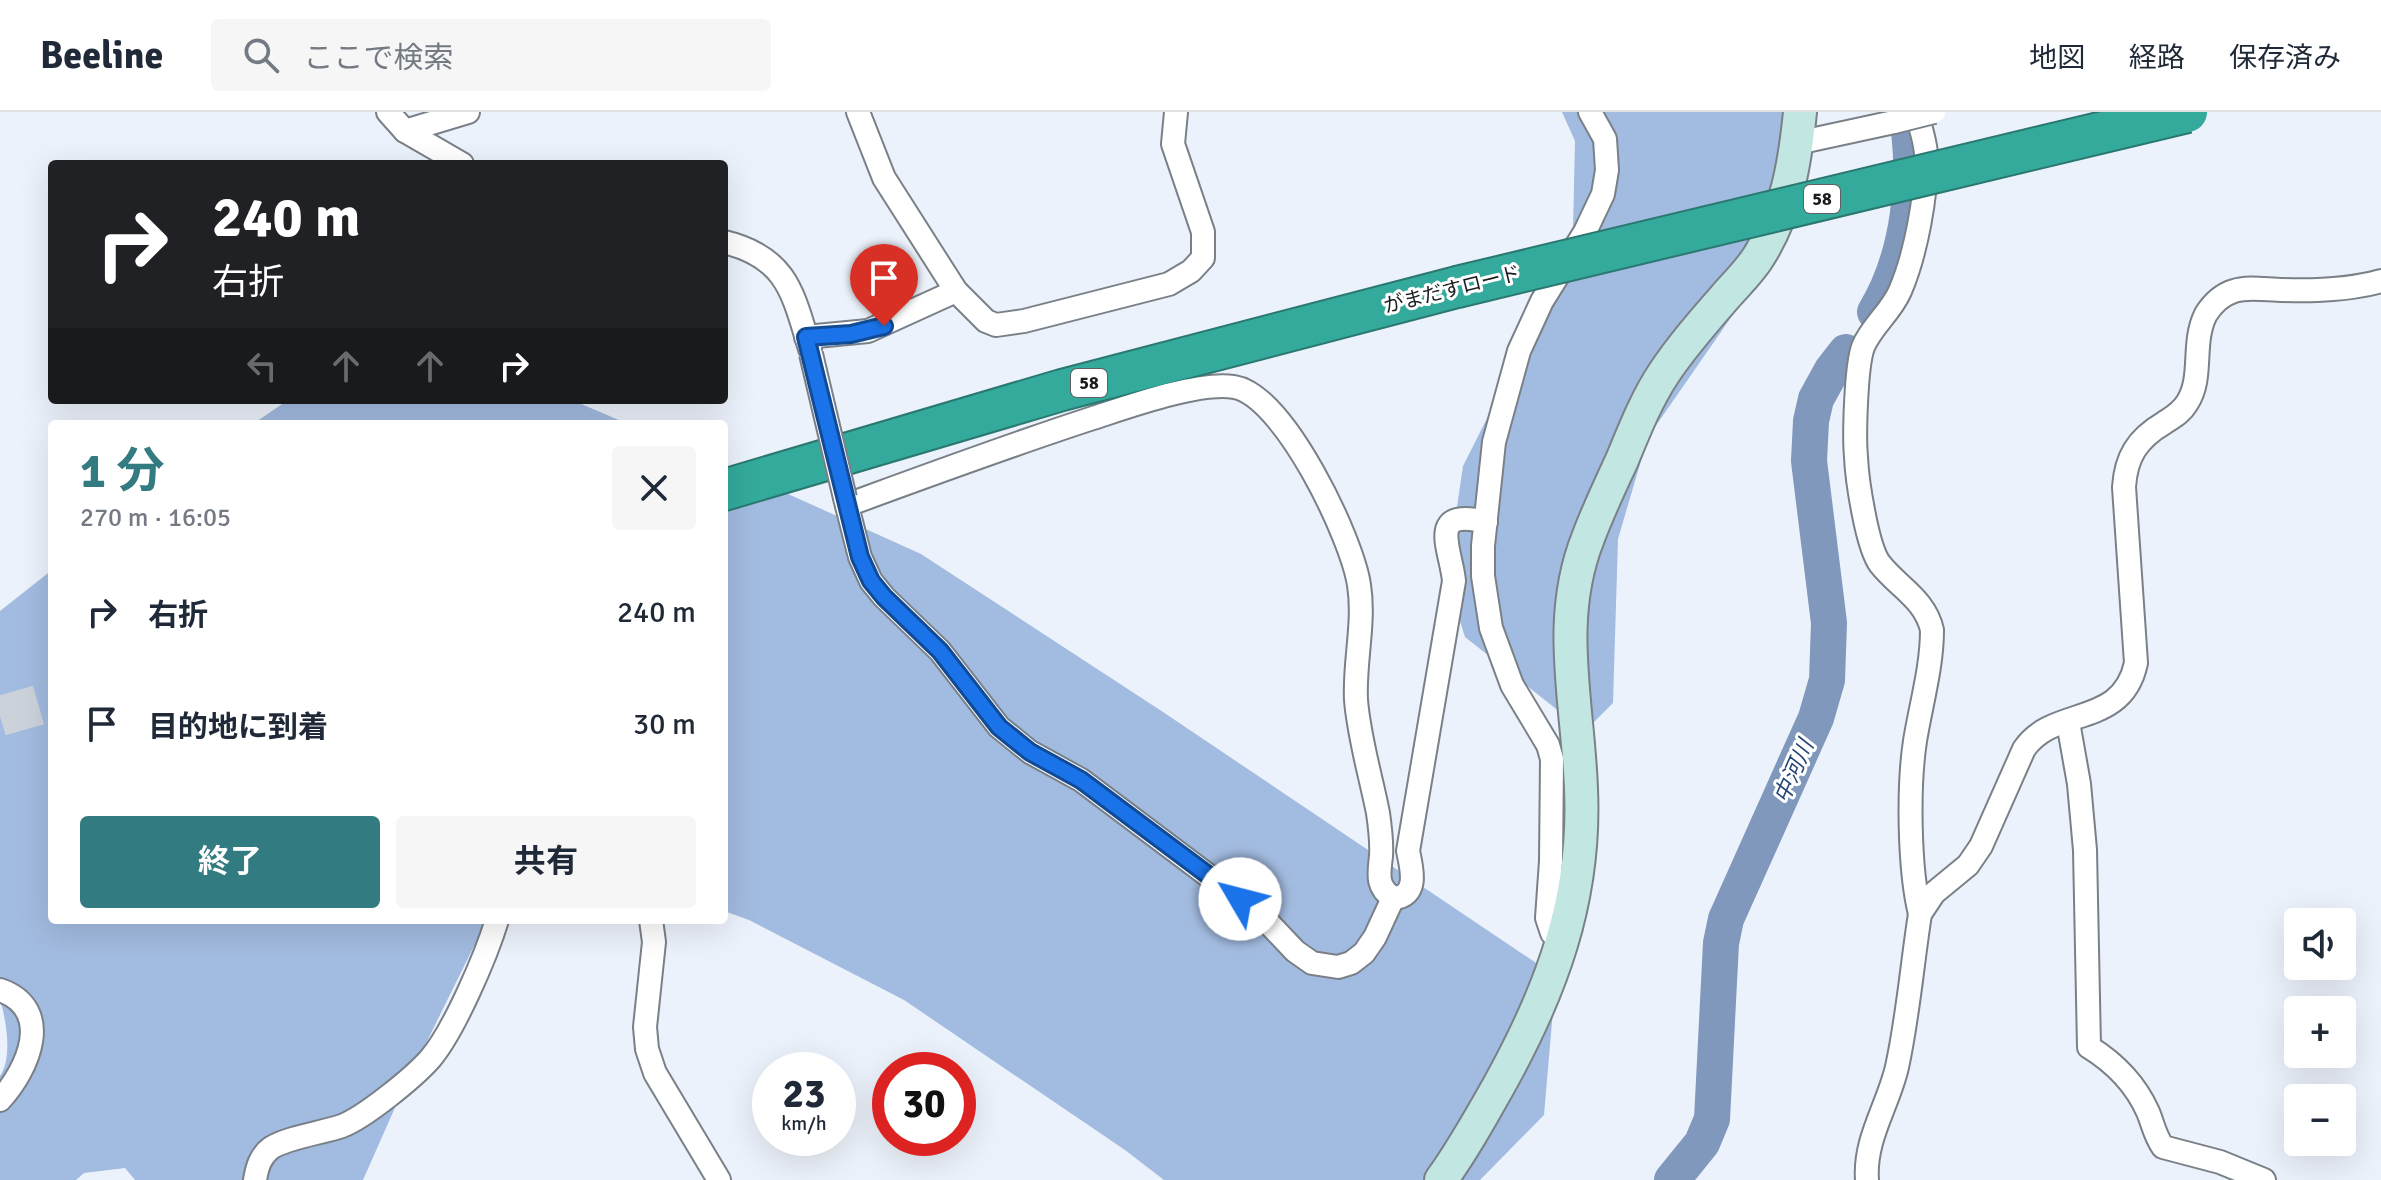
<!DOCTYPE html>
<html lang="ja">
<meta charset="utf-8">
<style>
body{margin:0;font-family:Signika,"Noto Sans JP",sans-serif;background:#f6f6f7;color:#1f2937;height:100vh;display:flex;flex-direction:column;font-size:30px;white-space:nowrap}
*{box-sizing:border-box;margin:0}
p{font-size:26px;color:#747a83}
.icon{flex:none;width:44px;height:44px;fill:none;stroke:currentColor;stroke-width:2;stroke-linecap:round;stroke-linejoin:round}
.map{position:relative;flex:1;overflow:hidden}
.sheet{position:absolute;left:48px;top:308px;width:680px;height:504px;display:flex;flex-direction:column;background:#fff;border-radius:8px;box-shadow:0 8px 32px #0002}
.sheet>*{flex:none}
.hud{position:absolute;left:48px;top:48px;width:680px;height:244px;border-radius:8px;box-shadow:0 8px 32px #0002;background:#202124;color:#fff;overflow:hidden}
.tools{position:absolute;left:2284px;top:796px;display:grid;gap:16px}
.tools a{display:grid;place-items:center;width:72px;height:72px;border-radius:8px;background:#fff;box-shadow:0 8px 32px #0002;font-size:40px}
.speed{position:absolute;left:752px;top:940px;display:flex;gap:16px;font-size:40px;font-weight:700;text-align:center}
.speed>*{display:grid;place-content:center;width:104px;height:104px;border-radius:50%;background:#fff;box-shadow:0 8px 32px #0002;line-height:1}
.speed small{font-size:20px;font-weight:400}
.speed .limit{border:12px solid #d22;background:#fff;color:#111}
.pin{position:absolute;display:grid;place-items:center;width:68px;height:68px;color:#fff;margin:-82px -34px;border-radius:50% 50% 50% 0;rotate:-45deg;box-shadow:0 0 8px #0007}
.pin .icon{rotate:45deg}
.me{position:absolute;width:88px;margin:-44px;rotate:307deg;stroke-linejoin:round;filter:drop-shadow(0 0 6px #0008)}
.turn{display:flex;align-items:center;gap:28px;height:168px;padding:0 32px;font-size:36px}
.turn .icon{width:104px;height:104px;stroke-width:2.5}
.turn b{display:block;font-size:56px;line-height:68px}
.lanes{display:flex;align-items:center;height:76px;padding:0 32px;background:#0003;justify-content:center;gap:40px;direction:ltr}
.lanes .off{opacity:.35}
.round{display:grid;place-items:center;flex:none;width:84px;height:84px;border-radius:8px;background:#f6f6f7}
.summary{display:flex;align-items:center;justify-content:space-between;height:136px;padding:0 32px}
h1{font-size:48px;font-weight:700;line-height:60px;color:#327b81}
.cta{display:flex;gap:16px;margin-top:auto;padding:16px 32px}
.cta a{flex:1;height:92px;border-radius:8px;background:#327b81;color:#fff;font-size:32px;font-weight:700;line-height:92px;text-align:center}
.cta a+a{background:#f6f6f7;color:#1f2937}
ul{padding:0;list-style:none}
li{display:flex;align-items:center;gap:24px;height:112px;padding:0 32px}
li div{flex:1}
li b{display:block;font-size:30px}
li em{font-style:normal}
header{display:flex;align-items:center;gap:48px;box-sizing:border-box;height:112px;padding:0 40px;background:#fff;border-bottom:2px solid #e0e1e3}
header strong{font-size:38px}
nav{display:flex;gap:44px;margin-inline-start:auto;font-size:28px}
.search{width:560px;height:72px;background:#f6f6f7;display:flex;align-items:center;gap:20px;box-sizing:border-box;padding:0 28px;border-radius:8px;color:#747a83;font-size:30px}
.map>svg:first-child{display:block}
.forest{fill:#a2bbe0}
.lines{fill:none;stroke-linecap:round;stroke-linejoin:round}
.river{stroke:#8098bb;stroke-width:36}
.highway-tunnel{stroke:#ccd2da;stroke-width:40;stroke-dasharray:40 20;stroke-linecap:butt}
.street-casing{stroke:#7a8087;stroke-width:26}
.secondary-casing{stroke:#7a8087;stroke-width:36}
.highway-casing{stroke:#2a7870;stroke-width:44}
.street{stroke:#fff;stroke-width:22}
.secondary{stroke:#c2e6e1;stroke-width:32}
.highway{stroke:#33aa9c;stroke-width:40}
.street-bridge-casing{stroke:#7a8087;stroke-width:26;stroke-linecap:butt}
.highway-bridge-casing{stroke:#2a7870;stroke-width:44;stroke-linecap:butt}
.street-bridge{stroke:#fff;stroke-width:22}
.highway-bridge{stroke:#33aa9c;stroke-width:40}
.route-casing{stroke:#114b97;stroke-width:20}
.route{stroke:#1a73e8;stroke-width:14}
.labels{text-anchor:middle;stroke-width:6;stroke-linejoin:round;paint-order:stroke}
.shield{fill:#fff;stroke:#5f6062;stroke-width:2}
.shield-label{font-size:18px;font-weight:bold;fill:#1a1c1f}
.street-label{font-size:20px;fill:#1a1c1f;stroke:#fff}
.water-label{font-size:22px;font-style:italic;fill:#254675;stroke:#fff}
</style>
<header>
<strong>Beeline</strong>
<div class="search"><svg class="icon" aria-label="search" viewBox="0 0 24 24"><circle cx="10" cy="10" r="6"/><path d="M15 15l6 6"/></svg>ここで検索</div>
<nav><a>地図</a><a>経路</a><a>保存済み</a></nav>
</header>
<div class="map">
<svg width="2381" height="1068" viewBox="0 0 2381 1068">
<rect width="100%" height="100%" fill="#ecf2fb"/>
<g class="forest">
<polygon points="1562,0 1785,0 1785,110 1741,191 1648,325 1618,427 1613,591 1592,612 1565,604 1465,525 1452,484 1454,415 1463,354 1521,239 1573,118 1575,29"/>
<polygon points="288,288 572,288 628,312 253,312"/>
<polygon points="724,353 921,442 1163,600 1548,859 1554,887 1544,1003 1480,1068 1164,1068 1125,1038 904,888 749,808 724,799"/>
<path d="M52,458v350h455l-33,26 -73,148 -38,86h-228l-10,-12 -41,5 -8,7h-76v-104c13,-19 6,-56 0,-77v-388z"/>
</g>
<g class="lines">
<g class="river">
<path d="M1875,200c34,-56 43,-136 31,-200"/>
<polyline points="1672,1068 1702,1031 1712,1007 1721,831 1726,807 1816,606 1827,568 1829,511 1809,349 1811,309 1816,287 1832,258 1846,240"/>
</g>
<polyline class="highway-tunnel" points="0,604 52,589"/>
<defs>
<g id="street">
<polyline points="388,0 405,19 462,52"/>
<polyline points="858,0 884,66 956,179 986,209 996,213 1024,209 1169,172 1191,159 1203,146 1203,120 1173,32 1176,0"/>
<path d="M1916,0c4,13 9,28 10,42 1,40 -10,100 -26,137 -9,21 -29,36 -37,56 -7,19 -9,88 -7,110 1,23 11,90 24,107 18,23 45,35 52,66 0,37 -11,74 -17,111 -7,46 -6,128 5,173"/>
<polyline points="405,19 468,0"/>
<polyline points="1797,31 1894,10"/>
<path d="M724,130c63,15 69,51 86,107"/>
<polyline points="806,225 868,219 956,179"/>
<polyline points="845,386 860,445 871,469 884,485 940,539 999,615 1030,640 1081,668 1262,804 1295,839 1312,851 1338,855 1351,851 1364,841 1375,825 1393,786"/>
<path d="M847,393c82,-30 163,-60 246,-87 34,-11 106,-37 141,-31 50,8 118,151 125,198 6,38 -5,77 -3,115 3,38 15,77 22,113 2,14 4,29 3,43 -2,18 -5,31 12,42 26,-1 19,-29 15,-47l46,-270c-3,-32 -28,-74 32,-59"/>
<path d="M2068,610l11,62 6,66 4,197c26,16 46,36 59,65 5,12 7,24 15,35l57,15 44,18"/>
<polyline points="651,808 654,830 645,915 647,937 655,961 719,1068"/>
<polyline points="1562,832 1552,821 1547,806 1551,749 1552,647 1548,633 1512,573 1491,516 1483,464 1483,434 1494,330 1519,239 1542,189 1585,120 1603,82 1607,58 1605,27 1590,0"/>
<path d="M0,878c55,19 28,80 0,110"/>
<path d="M255,1068c2,-12 5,-24 16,-32 17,-11 51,-15 71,-22 23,-9 71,-48 88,-67 24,-28 56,-103 67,-139"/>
<path d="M1867,1068c-3,-41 21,-74 30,-113 11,-50 15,-102 23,-153l14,-21 34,-28 13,-19 43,-97c30,-44 98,-20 112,-86l-12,-176c2,-30 13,-48 40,-64 9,-6 17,-10 23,-20 17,-26 4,-60 19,-89 7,-11 15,-19 28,-23 14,-5 34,-1 49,-1 33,1 66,0 98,-9"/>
</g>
<path id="secondary" d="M1441,1068c21,-29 39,-61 57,-93 53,-95 88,-188 83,-298 -3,-87 -26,-168 7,-251 10,-27 22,-52 34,-78 12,-29 24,-60 42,-87 18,-27 39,-51 60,-75 12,-14 26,-27 35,-42 28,-44 36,-93 41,-144"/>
<polyline id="highway" points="724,378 1062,278 1457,175"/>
</defs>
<use href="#street" class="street-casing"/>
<use href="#secondary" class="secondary-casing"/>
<use href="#highway" class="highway-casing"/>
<use href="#street" class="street"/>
<use href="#secondary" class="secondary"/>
<use href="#highway" class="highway"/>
<defs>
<g id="street-bridge">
<polyline points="1894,10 1934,0"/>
<polyline points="811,242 845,386"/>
</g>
<polyline id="highway-bridge" points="1457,175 2187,0"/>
</defs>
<use href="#street-bridge" class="street-bridge-casing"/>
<use href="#highway-bridge" class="highway-bridge-casing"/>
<use href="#street-bridge" class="street-bridge"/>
<use href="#highway-bridge" class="highway-bridge"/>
</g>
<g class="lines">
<defs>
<polyline id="route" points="884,214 851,222 806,225 860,445 871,469 884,485 940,539 999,615 1030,640 1081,668 1240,787"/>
</defs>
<use href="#route" class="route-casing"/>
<use href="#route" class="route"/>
</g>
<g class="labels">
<g class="shield">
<rect x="1804" y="73" width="36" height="28" rx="6"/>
<rect x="1071" y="257" width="36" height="28" rx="6"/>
</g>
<g class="shield-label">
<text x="1822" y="93">58</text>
<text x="1089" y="277">58</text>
</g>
<g class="street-label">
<text transform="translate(1452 177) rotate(-14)" y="7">がまだすロード</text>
</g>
<g class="water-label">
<text transform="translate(1793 659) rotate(-66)" y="8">中河川</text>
</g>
</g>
</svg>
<div class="tools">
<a><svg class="icon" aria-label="sound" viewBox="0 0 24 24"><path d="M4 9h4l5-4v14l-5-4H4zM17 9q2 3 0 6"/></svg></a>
<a>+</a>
<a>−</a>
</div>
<div class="speed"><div>23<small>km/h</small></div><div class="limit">30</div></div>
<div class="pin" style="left:884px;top:214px;background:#d93025"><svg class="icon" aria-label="arrive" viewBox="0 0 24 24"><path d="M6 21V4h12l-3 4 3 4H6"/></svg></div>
<svg class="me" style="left:1240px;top:787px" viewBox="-20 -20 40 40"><circle r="19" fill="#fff"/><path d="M0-13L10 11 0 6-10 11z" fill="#1a73e8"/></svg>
<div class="hud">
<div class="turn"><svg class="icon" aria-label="right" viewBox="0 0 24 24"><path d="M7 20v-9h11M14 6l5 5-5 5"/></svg><div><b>240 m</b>右折</div></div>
<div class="lanes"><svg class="icon off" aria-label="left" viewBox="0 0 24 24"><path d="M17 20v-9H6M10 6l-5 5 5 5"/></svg><svg class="icon off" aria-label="ahead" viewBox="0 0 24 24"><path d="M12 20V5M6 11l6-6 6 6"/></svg><svg class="icon off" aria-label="ahead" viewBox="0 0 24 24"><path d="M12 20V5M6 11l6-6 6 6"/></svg><svg class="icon" aria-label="right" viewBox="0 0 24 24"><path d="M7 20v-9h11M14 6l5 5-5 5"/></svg></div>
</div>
<section class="sheet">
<div class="summary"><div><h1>1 分</h1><p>270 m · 16:05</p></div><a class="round"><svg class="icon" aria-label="close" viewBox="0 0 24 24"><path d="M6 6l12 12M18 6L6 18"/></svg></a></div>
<ul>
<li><svg class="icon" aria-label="right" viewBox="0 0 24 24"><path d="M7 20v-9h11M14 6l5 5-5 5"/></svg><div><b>右折</b></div><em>240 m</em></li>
<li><svg class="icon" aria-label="arrive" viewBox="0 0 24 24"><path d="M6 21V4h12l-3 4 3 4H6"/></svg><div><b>目的地に到着</b></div><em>30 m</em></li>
</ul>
<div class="cta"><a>終了</a><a>共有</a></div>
</section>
</div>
